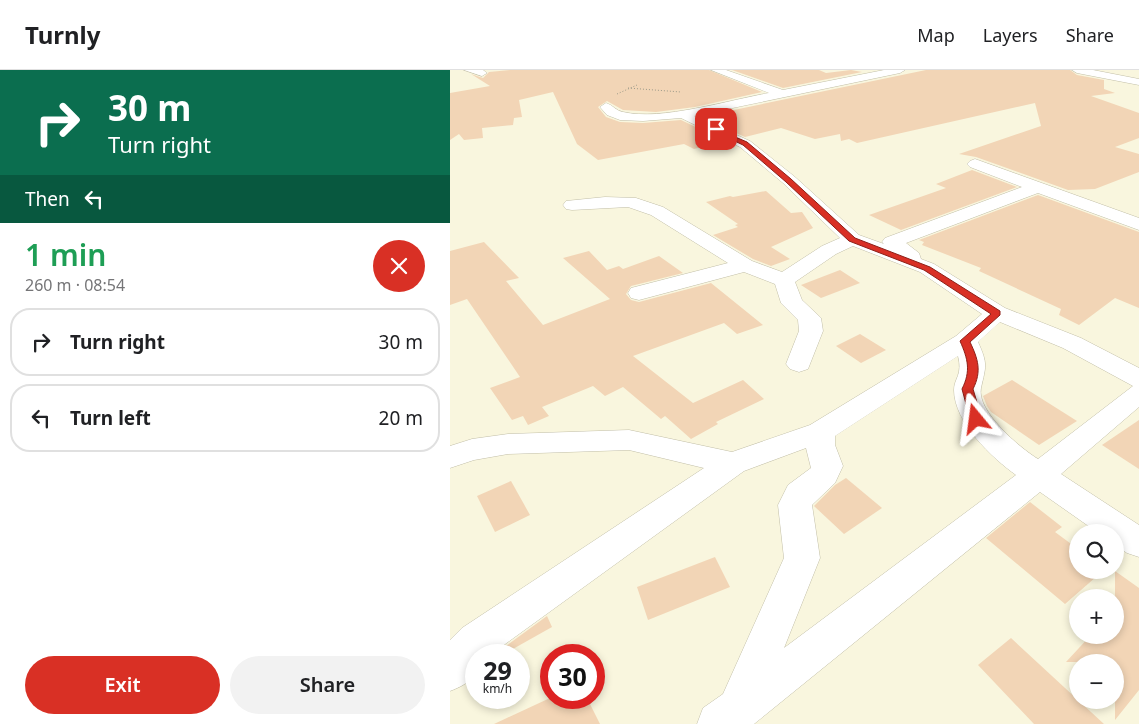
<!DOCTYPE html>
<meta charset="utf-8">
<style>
body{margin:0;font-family:"Noto Sans",sans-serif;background:#f2f2f2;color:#202124;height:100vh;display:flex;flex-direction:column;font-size:19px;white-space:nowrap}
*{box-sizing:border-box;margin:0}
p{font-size:16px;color:#757577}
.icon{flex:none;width:28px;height:28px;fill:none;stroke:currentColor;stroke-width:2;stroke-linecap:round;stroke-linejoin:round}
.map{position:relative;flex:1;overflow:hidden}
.details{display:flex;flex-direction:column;background:#fff;width:450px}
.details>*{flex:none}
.guide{background:#0b6e4f;color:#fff;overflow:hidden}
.buttons{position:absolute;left:619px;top:454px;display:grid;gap:10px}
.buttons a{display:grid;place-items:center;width:55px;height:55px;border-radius:50%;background:#fff;box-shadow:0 2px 8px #0003;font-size:25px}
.speed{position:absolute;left:15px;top:574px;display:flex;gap:10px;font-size:25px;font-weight:700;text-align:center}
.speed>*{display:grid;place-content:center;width:65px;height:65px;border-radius:50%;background:#fff;box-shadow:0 2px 8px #0003;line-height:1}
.speed small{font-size:12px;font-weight:400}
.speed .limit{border:8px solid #d22;background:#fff;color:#111}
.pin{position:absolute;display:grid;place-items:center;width:42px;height:42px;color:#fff;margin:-21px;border-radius:10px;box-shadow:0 2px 8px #0006}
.me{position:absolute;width:55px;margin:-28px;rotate:344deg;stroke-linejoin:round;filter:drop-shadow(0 0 4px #0008)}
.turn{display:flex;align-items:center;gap:18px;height:105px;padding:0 25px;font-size:22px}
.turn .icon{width:65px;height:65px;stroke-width:2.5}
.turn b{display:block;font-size:35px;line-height:42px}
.then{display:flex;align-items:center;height:48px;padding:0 25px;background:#0003;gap:10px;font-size:19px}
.round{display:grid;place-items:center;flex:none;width:52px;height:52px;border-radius:26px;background:#f2f2f2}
.head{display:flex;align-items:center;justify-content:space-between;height:85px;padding:0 25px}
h1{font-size:30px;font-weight:600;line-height:38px;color:#1e9e55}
.action{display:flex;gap:10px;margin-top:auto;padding:10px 25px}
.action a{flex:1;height:58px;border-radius:30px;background:#d93025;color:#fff;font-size:20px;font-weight:600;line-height:58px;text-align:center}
.action a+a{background:#f2f2f2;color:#202124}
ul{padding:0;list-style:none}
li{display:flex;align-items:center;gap:15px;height:68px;margin:0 10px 8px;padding:0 15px;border:2px solid #e0e0e0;border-radius:20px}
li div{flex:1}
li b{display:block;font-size:19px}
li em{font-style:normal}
header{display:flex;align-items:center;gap:30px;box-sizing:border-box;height:70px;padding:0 25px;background:#fff;border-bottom:1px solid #e0e0e0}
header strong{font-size:24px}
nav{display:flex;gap:28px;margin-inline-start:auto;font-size:18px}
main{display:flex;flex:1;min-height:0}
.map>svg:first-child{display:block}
.building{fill:#f2d5b6}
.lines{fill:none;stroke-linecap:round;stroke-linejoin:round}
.street-casing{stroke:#c2bfa8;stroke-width:1}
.path{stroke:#9b9988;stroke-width:1;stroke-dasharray:1 2;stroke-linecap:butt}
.street{fill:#fff;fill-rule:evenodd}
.route{fill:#d93025;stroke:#8d1f18}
</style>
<header>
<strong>Turnly</strong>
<nav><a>Map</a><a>Layers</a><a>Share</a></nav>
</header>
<main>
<section class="details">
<div class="guide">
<div class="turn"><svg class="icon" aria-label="right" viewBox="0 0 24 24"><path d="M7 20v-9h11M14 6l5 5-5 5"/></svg><div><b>30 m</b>Turn right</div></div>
<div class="then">Then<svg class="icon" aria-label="left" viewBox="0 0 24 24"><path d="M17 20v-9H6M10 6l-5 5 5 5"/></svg></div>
</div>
<div class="head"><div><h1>1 min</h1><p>260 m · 08:54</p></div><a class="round" style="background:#d93025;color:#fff"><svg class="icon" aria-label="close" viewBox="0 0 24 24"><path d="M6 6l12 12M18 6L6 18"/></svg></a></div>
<ul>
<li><svg class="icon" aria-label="right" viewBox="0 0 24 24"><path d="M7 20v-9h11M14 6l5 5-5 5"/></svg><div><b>Turn right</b></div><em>30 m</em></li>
<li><svg class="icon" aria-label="left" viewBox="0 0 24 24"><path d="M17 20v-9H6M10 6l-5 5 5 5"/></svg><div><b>Turn left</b></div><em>20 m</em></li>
</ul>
<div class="action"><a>Exit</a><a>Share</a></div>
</section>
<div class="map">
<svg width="689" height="654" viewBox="0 0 689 654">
<rect width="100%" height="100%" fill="#f9f6de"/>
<g class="building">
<polygon points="60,0 259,0 312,22 245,37 206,42 173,40 157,31 148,37 156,47 170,52 193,53 231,50 275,71 244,79 234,74 148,90 127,74 103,22 69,30 72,47 64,48 63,55 32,58 33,68 14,70 9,64 0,70 0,23 40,16 21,4 33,8 39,2"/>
<polygon points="282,0 369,0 376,3 401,0 412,2 333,18"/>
<polygon points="476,0 620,0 627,5 654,10 654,19 665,23 641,26 689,43 689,68 665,77 689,84 689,102 645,119 618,120 526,87 509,84 591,56 585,33 407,73 399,69 391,71 390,64 365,69 331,58 295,67 250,47"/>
<polygon points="522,100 567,117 451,160 419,145 496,118 486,114"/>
<polygon points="316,121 341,143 352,142 363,158 321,177 340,189 321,196 303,189 263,165 288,157 285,155 288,154 256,132 280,126 283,127"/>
<polygon points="588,125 689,162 689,238 665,228 629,255 609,245 611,239 529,201 531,198 472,175 474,172 469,170"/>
<polygon points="34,172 69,208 56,211 93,255 160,229 113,188 139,181 157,200 169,196 173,199 209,186 233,203 181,216 176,224 181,230 189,232 261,213 313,255 287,264 274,253 183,286 243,333 293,310 314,329 266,352 268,354 241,369 215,346 211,349 173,317 155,326 143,316 92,337 99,346 78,355 73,346 62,350 40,318 70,307 17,229 0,235 0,181"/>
<polygon points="390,200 410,213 371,228 351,215"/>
<polygon points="410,264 436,280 411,293 386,276"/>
<polygon points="562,310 627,351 589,375 541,342 537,336 533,326"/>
<polygon points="689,350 689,399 652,375"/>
<polygon points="396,408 432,438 394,464 364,436 385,415"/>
<polygon points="61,411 80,445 45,462 27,426"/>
<polygon points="580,432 612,457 605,462 628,479 628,500 654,500 615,534 536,468"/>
<polygon points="265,487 280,517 198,550 187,517"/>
<polygon points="665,501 689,518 689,620 665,650 665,592 616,592 641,565 665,565"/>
<polygon points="97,546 102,557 54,584 52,579"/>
<polygon points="561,568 628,630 654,654 584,654 528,595"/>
<polygon points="100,628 137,628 150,654 44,654"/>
</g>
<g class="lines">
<defs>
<g id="street">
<polygon points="14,0 33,0 37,3 32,6"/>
<path d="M261,0h15l57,20 101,-20h21l-5,3 -206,43 56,25 45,36 64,58 25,9 -2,-2 3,-4 137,-51 -52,-20 -3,-3 3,-3 5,-2 164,59v12l-101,-37 -132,50 13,10 2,6 13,5 71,44 76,30 58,30v39l-78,67 78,51v32l-12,-4 -12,-8v-13h-18l-57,-40 -286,232h-57l6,-16 20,-14 61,-136 -6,-53 10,-20 23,-17 -5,-20 -62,23 -254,184h-14c0,22 -5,28 -26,36v-51l12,-12 242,-160 -75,-18 -121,4 -34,6 -24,8v-22l22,-7 36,-5 121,-4 103,22 78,-27 146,-89 26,-22 -62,-42 -67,-26 -17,8 -41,28 7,18 19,18 2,13 -15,38 -9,3 -9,-3 -4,-5 13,-33 -1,-11 -17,-17 -6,-19 -31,-12 -105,28 -8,-2 -3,-5 3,-5 97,-25 -77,-48 -23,-8 -56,3 -6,-1 -3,-4 3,-4 39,-4 31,1 27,9 89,54 30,11 40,-26 18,-8 -57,-55 -43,-36 -59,-29 -38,3 -23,-1 -13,-5 -7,-8 6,-4c7,2 10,8 17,9 38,9 106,-12 146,-19zM550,252l63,26 70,38 -95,73c-18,-11 -62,-48 -57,-71 5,-22 7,-24 -3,-46zM508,286c5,19 -4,22 -4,34 0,32 38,68 62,85l-232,173 36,-90 -8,-53 23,-22 8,-17 -8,-21v-9z"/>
<polygon points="622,0 643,0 689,9 689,15 627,3"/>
</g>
</defs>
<use href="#street" class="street-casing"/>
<g class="path">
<polyline points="178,18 231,22"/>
<polyline points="167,24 187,15"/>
</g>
<use href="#street" class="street"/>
</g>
<path class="route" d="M264,58l33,14 44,37 64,59 75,29 70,44v4l-30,27c8,17 12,29 3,47l9,30 -2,3 -4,1 -6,-4 -8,-30c9,-18 6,-30 -2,-48l31,-27 -67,-44 -75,-29 -63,-59 -43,-37 -29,-14z"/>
</svg>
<div class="buttons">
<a><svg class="icon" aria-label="search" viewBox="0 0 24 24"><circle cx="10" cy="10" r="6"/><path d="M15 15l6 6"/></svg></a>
<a>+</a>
<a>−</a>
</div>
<div class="speed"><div>29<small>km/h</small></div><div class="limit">30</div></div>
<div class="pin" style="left:266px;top:59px;background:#d93025"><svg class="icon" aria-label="arrive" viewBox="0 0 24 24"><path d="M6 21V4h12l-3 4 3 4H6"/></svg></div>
<svg class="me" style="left:526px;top:349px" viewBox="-20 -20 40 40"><path d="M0-17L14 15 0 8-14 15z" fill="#d93025" stroke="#fff" stroke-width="4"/></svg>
</div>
</main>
